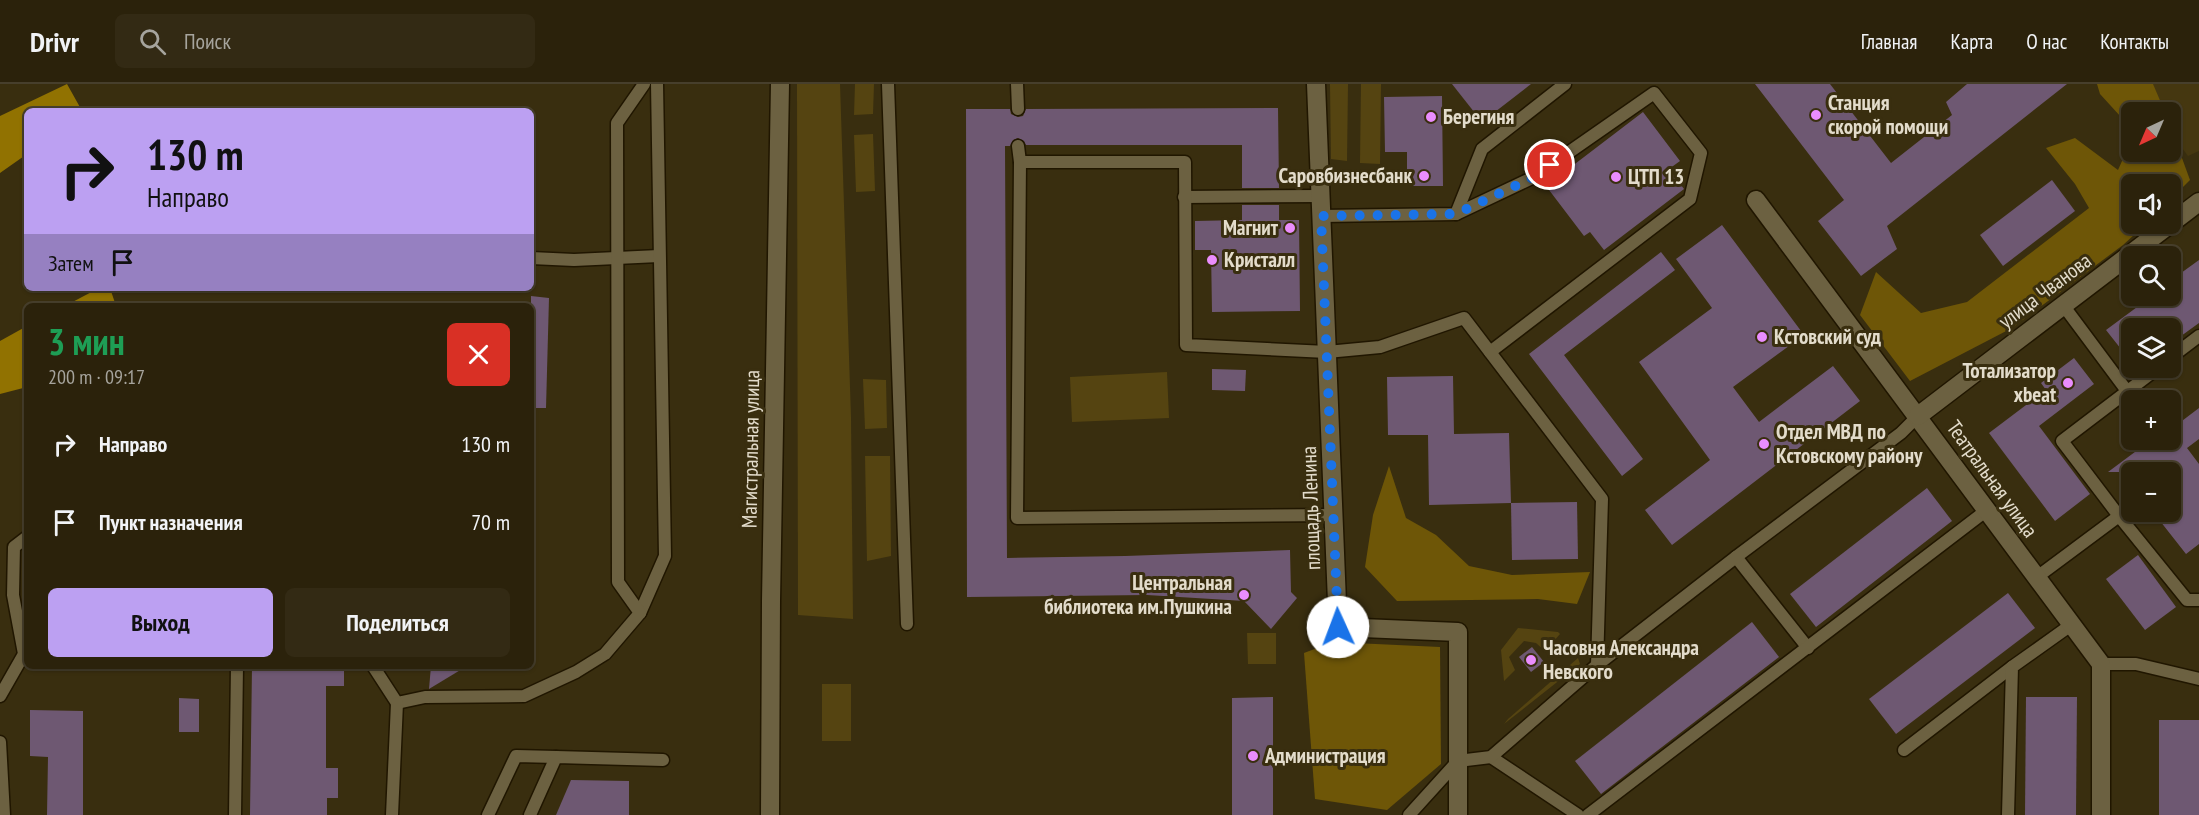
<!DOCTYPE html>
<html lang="ru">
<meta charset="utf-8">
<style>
body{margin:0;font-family:"PT Sans Narrow",sans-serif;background:#332a14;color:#f1f3f6;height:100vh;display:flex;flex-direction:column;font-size:22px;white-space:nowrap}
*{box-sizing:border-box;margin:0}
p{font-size:20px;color:#a6a49d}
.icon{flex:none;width:33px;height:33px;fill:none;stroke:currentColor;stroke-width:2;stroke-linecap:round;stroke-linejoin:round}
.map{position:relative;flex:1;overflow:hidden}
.sheet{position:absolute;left:24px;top:219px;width:510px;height:366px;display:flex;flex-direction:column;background:#2b220b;border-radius:9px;box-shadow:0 2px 4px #0004,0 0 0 2px #473f2c}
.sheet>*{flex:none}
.top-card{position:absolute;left:24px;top:24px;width:510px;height:183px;border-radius:9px;box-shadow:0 2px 4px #0004,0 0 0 2px #473f2c;background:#bca0f2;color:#111;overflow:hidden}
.needle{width:39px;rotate:224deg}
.buttons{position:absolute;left:2121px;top:18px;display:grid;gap:12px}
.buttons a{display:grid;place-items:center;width:60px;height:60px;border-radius:9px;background:#2b220b;box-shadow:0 2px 4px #0004,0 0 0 2px #473f2c;font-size:30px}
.pin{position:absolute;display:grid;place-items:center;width:51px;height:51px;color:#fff;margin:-26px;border:3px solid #fff;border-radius:50%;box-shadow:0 2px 6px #0007}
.me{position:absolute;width:66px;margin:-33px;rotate:358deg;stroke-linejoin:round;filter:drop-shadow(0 0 4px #0008)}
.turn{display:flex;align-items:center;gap:21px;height:126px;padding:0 24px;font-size:27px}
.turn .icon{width:78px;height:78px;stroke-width:2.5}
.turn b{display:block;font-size:42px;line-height:51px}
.then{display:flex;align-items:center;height:57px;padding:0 24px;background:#0003;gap:12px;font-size:22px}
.round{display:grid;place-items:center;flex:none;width:63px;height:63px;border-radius:9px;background:#332a14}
.summary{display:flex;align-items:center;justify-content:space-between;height:102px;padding:0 24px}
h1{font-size:36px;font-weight:600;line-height:45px;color:#1e9e55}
.button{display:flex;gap:12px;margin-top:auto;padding:12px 24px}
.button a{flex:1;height:69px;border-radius:9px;background:#bca0f2;color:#111;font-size:24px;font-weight:600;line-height:69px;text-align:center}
.button a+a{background:#332a14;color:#f1f3f6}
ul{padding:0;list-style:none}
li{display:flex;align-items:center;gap:18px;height:78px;padding:0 24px}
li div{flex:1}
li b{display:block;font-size:22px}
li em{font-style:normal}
header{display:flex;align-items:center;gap:36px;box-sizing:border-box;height:84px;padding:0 30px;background:#2b220b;border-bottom:2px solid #473f2c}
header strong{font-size:28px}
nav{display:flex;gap:33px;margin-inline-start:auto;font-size:21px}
.search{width:420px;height:54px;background:#332a14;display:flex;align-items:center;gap:15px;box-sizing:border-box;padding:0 21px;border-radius:9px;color:#a6a49d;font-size:22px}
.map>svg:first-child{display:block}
.built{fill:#453710}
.green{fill:#541}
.forest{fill:#6e5607}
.water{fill:#917201}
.building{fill:#6e5872}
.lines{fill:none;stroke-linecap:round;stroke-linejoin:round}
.lane-casing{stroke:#201600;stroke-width:15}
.street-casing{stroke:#201600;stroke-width:21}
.secondary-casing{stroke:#201600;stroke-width:21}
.lane{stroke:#6c6141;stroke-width:12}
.street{stroke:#6c6141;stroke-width:18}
.secondary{stroke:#6c6141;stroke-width:18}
.route{stroke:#1a73e8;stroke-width:10;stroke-dasharray:0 18}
.poi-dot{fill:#ea8dfd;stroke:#392e0f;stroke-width:2}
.labels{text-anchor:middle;stroke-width:6;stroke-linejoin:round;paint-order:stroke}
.poi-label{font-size:21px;font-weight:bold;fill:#e3dccb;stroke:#392e0f;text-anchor:start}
.street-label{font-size:21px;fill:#e3dccb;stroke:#392e0f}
</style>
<header>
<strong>Drivr</strong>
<div class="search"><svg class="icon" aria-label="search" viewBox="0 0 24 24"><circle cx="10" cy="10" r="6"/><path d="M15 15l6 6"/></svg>Поиск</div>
<nav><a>Главная</a><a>Карта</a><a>О нас</a><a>Контакты</a></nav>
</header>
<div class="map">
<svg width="2199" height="731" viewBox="0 0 2199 731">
<rect width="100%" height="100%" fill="#392e0f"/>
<polygon class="built" points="2135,0 2199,0 2199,67 2188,72 2171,49 2170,28 2156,28"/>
<g class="green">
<polygon points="797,0 840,0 851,333 853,535 798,531"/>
<polygon points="855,0 874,0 873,30 854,31"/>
<polygon points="1330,0 1348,0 1347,77 1331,75"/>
<polygon points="1361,0 1381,0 1380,80 1360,79"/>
<polygon points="873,50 875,107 856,108 854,51"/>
<polygon points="1167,288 1169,334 1072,338 1070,293"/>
<polygon points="863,295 886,296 887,344 865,345"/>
<polygon points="865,372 890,372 891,472 867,477"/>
<polygon points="1518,544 1558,548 1560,550 1545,567 1536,559 1524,557 1509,573 1515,586 1504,597 1501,566"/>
<polygon points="1247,549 1276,549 1276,580 1248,580"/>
<polygon points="1578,574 1580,580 1504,640 1508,635"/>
<rect x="822" y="600" width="29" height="57"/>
</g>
<g class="forest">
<polygon points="2097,0 2153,0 2165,28 2132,28 2131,44 2100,10"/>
<polygon points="2171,44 2190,96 2171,115 2170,100 2132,100 2132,140 2146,140 2123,161 2012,244 1910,297 1860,231 1876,188 1921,229 1967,218 2089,124 2075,100 2046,64 2075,54 2118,86 2131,57 2132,68 2170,68"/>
<polygon points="1389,382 1406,434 1436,451 1469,482 1512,491 1590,488 1577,520 1538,515 1397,517 1365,483 1373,431"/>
<polygon points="1333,558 1440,563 1441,680 1387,726 1315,715 1304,569"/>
</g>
<g class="water">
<polygon points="67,0 81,25 78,27 27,27 27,70 0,89 0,32"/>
<polygon points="99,204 110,204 116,222 65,222"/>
<polygon points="27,242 27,303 0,310 0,257"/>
</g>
<g class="building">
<polygon points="1452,0 1531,0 1482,38"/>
<polygon points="1755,0 1830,0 1891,79 1952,31 1946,18 1967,0 2067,0 1887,142 1897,165 1861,192 1818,137 1844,116"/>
<polygon points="1442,12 1443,102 1407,102 1407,68 1385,68 1384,13"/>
<polygon points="1278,24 1279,104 1242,104 1242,61 1026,61 1024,57 1018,54 1013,56 1010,62 1005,62 1007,474 1125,472 1290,466 1291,508 1297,514 1271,545 1244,517 1147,511 967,513 966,25 1010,25 1011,30 1018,33 1023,32 1026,25"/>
<polygon points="1643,28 1680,77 1669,85 1684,105 1604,166 1590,148 1584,152 1546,102"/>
<polygon points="2052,96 2075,127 2003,182 1980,151"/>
<polygon points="1242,121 1279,121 1279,136 1299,136 1300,227 1212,228 1211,166 1195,166 1195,137 1242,136"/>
<polygon points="1722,141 1804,251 1733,303 1759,338 1833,282 1860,317 1672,461 1645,426 1710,376 1639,278 1712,224 1676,175"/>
<polygon points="1661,168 1675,186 1564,271 1643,375 1622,392 1529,270"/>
<polygon points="2199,176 2199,239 2170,260 2170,244 2132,244 2132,279 2106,246 2152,212 2170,212 2170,197"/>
<polygon points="531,212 549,214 546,324 531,324"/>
<polygon points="2074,274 2094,300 2039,342 2090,410 2055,437 1989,349 2046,306 2041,299"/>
<polygon points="1212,285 1246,286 1245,307 1212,306"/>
<polygon points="1453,292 1454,350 1509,349 1511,419 1429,421 1428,351 1388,351 1387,293"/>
<polygon points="2199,324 2199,355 2187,364 2199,380 2199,460 2186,470 2153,428 2170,428 2170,388 2108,388 2151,356 2170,356 2170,346"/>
<polygon points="1927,404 1952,437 1816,543 1790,510"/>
<polygon points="1577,418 1578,475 1512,476 1511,419"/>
<polygon points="2138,471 2176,523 2145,546 2106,495"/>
<polygon points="2008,509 2035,544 1896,650 1869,615"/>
<polygon points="1752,538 1779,573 1601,710 1575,677"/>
<polygon points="1532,563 1544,578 1531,588 1519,573"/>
<polygon points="252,582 344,582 344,602 326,602 326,684 338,684 338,714 327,714 327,731 250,731"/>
<polygon points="431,582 467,582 429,605"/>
<polygon points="1273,613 1273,731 1232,731 1232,614"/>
<polygon points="2026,613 2077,613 2076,731 2025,731"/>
<polygon points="179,614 199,615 199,648 179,648"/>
<polygon points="30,626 83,627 83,731 47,731 48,673 30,672"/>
<rect x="2159" y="636" width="40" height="95"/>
<polygon points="571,696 629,697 629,731 556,731"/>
</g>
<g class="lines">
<defs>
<g id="lane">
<polyline points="888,0 907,540"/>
<polyline points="1017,0 1018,25"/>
<polyline points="1018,62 1020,78"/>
<polyline points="1184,113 1320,112"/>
<polyline points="1456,130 1532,94 1654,9 1701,69 1690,115 1490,268"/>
<polyline points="1321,132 1456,130 1482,65 1565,0"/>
<polyline points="531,174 574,176 659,172"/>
<polyline points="2063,221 2127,307"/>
<polyline points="2170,274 2199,252"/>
<polyline points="1334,431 1017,434 1020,78 1185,78 1186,261 1327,268 1380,263 1464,234 1602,415 1597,581"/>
<polyline points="2119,432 2187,516 2199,516"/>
<polyline points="1736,473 1808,564"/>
<polyline points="2037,493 2119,432 2062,357 2158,284"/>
<polyline points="640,529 665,472 657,0"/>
<polyline points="2101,580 2136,580 2199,595"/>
<polyline points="373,582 397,619 425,613 524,612 576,588 605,570 640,529 618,498 617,39 644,0"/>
<polyline points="0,612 24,570 13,511 14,463 27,453"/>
<polyline points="0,658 4,731"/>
<polyline points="1904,666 2012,583"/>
<polyline points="1491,673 1578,731"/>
<polyline points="235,731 237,582"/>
<polyline points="392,731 397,619"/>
<polyline points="488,731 516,672 556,673"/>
<polyline points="530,731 556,673 663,676"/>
<polyline points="1409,731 1458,677 1491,673 1597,581 1736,473 1901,349 1918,332"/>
<polyline points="1588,731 1987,426"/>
<polyline points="2008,731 2012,583 2071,541"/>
</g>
<g id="street">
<polyline points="1316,0 1338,543 1458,548 1458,731"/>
<polyline points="1756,116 2101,580 2101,731"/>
<polyline points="1918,332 2199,118"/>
</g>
<polyline id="secondary" points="770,731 771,517 780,0"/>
</defs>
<use href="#lane" class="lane-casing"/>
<use href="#street" class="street-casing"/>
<use href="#secondary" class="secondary-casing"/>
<use href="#lane" class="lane"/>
<use href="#street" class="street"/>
<use href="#secondary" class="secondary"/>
</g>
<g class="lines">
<polyline class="route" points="1338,543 1321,132 1456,130 1532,94 1550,81"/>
</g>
<g class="poi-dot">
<circle cx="1816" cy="31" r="6"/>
<circle cx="1431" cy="33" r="6"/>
<circle cx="1424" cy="92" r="6"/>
<circle cx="1616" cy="93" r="6"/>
<circle cx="1290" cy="144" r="6"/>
<circle cx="1212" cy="176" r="6"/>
<circle cx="1762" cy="253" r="6"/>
<circle cx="2068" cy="299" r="6"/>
<circle cx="1764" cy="360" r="6"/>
<circle cx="1244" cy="511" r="6"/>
<circle cx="1531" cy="576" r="6"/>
<circle cx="1253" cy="672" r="6"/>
</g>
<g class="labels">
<g class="poi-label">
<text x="1828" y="26">Станция<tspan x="1828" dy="24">скорой помощи</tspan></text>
<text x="1443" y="40">Берегиня</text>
<text x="1412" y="99" text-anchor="end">Саровбизнесбанк</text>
<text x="1628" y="100">ЦТП 13</text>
<text x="1278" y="151" text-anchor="end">Магнит</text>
<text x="1224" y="183">Кристалл</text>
<text x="1774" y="260">Кстовский суд</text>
<text x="2056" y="294" text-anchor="end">Тотализатор<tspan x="2056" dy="24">xbeat</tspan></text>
<text x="1776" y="355">Отдел МВД по<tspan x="1776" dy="24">Кстовскому району</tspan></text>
<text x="1232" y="506" text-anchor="end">Центральная<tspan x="1232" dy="24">библиотека им.Пушкина</tspan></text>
<text x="1543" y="571">Часовня Александра<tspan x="1543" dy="24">Невского</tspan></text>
<text x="1265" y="679">Администрация</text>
</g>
<g class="street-label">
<text transform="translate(2045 207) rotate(-37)" y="7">улица Чванова</text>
<text transform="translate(751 365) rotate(-89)" y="7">Магистральная улица</text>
<text transform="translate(1992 395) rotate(54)" y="7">Театральная улица</text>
<text transform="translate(1311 424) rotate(-92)" y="7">площадь Ленина</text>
</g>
</g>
</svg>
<div class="buttons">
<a><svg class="needle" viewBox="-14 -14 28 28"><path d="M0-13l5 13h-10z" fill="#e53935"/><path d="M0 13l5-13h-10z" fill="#a6a49d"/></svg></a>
<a><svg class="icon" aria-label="sound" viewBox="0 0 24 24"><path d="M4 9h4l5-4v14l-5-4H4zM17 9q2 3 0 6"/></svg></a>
<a><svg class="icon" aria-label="search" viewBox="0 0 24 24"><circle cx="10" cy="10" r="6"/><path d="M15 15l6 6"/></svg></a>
<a><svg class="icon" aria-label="layers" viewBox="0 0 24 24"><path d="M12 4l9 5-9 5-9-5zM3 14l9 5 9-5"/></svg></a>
<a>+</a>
<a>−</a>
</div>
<div class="pin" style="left:1550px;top:81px;background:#d93025"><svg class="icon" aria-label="arrive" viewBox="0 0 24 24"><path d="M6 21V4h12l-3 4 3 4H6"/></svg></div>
<svg class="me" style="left:1338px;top:543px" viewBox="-20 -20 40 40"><circle r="19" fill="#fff"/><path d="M0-13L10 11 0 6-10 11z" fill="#1a73e8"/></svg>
<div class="top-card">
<div class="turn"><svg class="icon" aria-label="right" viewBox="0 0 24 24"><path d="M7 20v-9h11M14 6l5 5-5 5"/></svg><div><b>130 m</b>Направо</div></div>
<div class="then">Затем<svg class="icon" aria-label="arrive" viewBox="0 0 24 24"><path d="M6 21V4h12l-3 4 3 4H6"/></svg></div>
</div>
<section class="sheet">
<div class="summary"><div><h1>3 мин</h1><p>200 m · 09:17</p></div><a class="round" style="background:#d93025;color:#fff"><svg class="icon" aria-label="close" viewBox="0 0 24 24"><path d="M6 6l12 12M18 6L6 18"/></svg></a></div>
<ul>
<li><svg class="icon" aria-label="right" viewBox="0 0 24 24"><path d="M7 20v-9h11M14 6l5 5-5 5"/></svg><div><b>Направо</b></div><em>130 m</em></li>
<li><svg class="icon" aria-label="arrive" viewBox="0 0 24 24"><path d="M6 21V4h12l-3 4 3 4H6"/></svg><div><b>Пункт назначения</b></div><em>70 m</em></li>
</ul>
<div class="button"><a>Выход</a><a>Поделиться</a></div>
</section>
</div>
